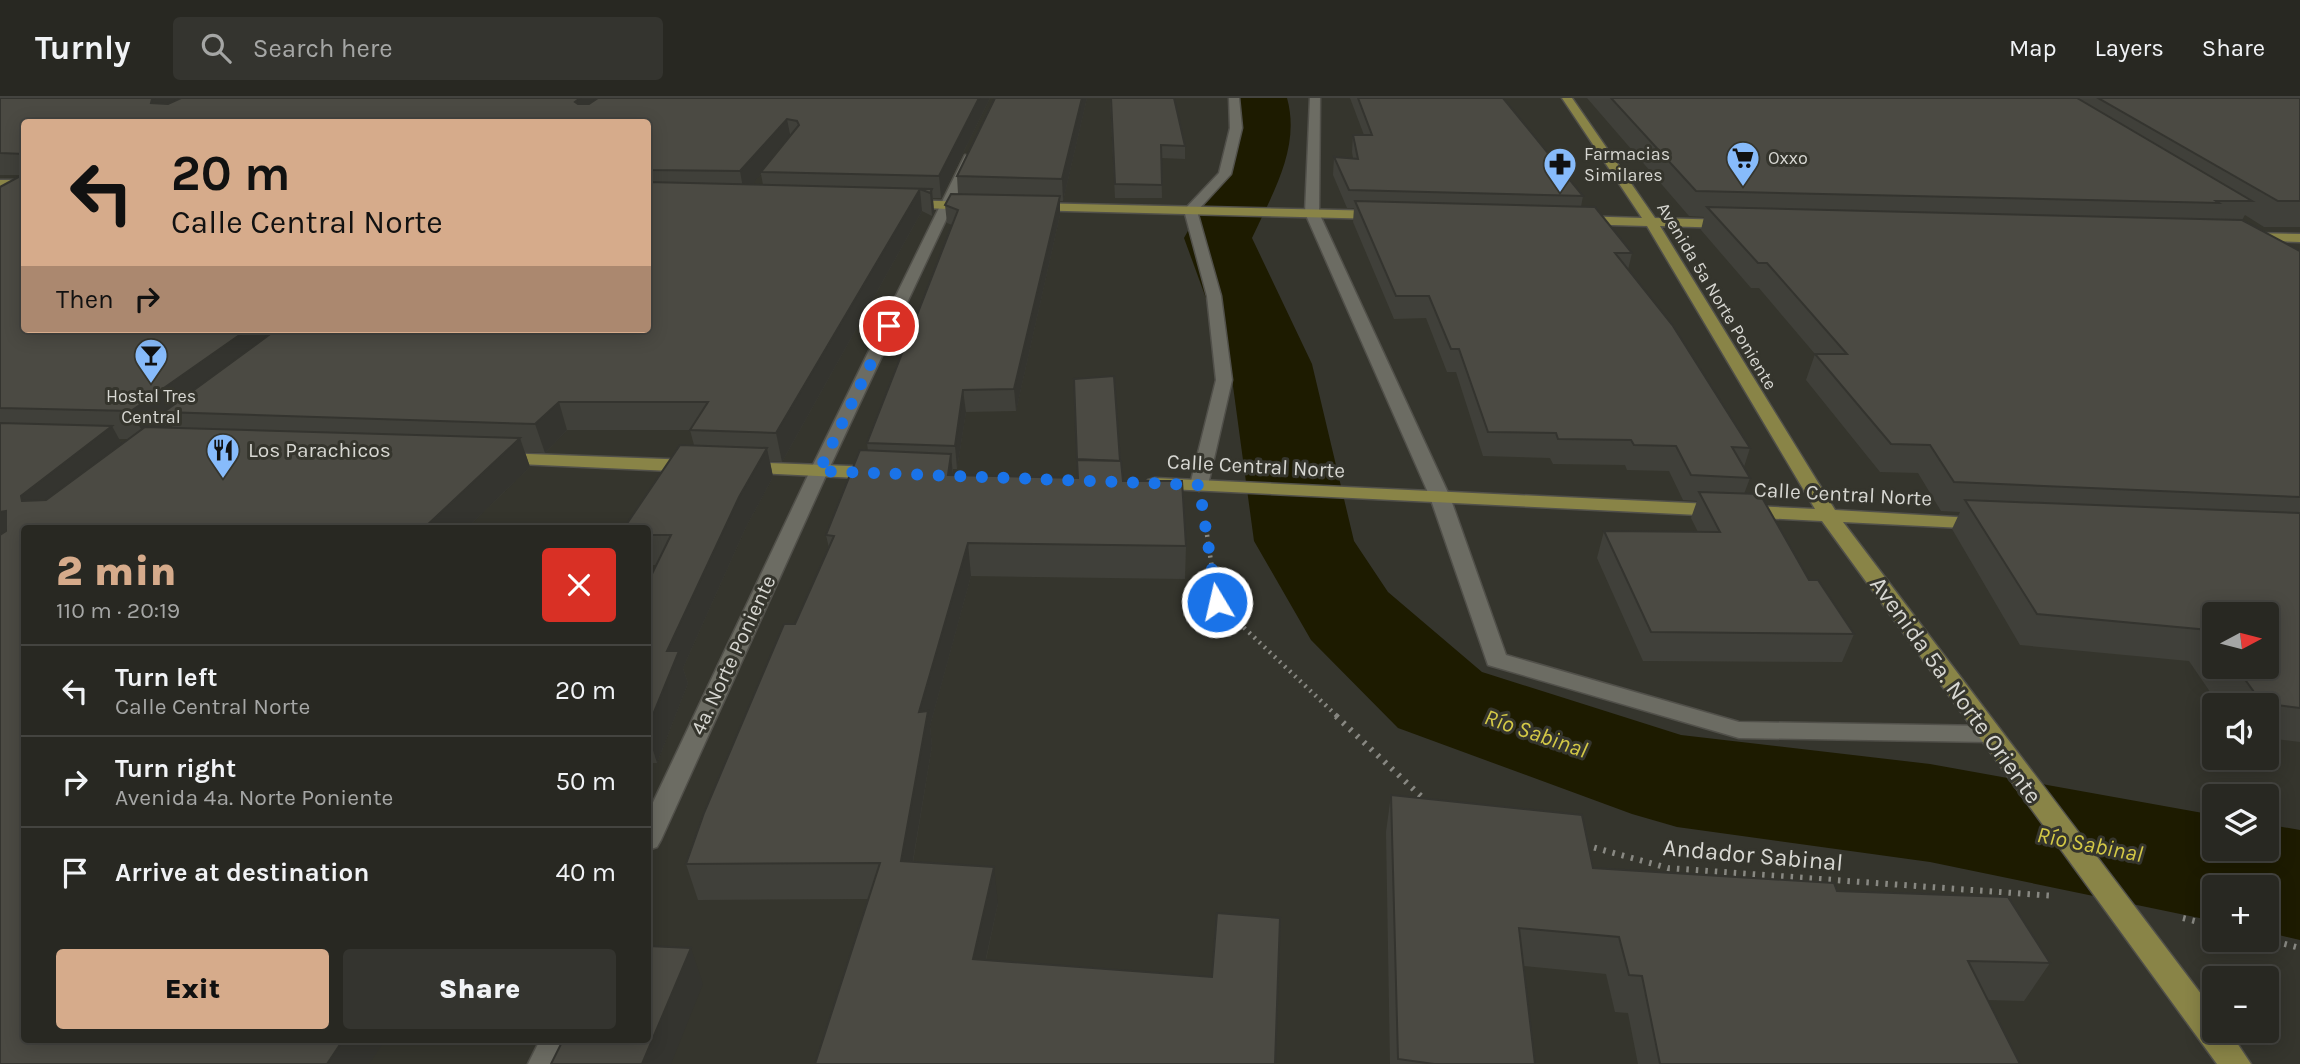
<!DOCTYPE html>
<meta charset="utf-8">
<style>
body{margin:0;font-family:Karla,sans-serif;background:#34342f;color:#f1f3f6;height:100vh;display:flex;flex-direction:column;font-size:26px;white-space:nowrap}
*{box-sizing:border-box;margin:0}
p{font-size:23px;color:#a5a6a5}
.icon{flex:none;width:38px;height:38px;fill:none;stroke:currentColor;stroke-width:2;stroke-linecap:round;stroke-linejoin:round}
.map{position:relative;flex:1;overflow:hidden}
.details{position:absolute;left:21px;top:427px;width:630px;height:518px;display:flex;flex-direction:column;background:#282822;border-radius:7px;box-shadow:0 4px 18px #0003,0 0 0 2px #444440}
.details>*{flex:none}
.hud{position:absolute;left:21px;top:21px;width:630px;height:214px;border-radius:7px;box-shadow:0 4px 18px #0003,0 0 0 2px #444440;background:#d6ab8b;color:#111;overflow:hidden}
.needle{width:46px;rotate:83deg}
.fabs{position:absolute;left:2202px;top:504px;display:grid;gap:14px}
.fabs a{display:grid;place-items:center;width:77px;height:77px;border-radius:7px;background:#282822;box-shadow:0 4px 18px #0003,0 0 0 2px #444440;font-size:35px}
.pin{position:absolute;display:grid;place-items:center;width:60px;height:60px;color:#fff;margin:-30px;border:4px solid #fff;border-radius:50%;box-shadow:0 2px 7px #0007}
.me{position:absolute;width:77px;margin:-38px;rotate:351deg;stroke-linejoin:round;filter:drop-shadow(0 0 5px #0008)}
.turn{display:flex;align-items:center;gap:24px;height:147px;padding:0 35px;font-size:32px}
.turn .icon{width:91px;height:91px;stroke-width:2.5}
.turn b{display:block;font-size:49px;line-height:60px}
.then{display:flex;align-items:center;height:66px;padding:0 35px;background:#0003;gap:14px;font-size:26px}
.round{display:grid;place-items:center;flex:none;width:74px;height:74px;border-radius:7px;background:#34342f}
.head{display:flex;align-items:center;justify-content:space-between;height:119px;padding:0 35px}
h1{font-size:42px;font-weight:800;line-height:52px;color:#d6ab8b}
.button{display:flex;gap:14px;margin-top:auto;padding:14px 35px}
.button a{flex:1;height:80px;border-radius:7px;background:#d6ab8b;color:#111;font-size:28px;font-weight:800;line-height:80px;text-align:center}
.button a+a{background:#34342f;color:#f1f3f6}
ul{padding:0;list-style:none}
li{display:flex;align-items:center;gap:21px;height:91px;padding:0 35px;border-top:2px solid #444440}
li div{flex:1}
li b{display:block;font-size:26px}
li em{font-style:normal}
header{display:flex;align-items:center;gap:42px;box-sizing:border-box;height:98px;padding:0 35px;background:#282822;border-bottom:2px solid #444440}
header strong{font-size:33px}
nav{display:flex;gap:38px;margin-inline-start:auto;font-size:24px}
.search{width:490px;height:63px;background:#34342f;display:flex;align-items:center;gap:18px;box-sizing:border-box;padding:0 24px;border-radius:7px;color:#a5a6a5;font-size:26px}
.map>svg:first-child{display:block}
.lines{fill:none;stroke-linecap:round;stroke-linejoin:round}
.river{fill:#1d1b00;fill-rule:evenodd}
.minor-casing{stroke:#51504a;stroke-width:3}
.major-casing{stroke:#51504a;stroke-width:3}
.path-far1{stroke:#888882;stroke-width:4.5;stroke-dasharray:2 5;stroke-linecap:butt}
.path{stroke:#888882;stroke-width:6;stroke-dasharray:2.5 7;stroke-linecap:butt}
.minor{fill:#6c6c63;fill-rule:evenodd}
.major{fill:#898447;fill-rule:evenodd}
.wall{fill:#40403a;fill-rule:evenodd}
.shaded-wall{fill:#34342f}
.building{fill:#4b4a43;stroke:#34342f;stroke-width:2}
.route{stroke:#1a73e8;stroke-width:12;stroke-dasharray:0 21.6}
.labels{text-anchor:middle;stroke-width:6;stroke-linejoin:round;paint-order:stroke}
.far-poi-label{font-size:18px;fill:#d7d7d2;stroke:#35352d;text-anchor:start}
.far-street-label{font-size:18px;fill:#d7d7d2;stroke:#35352d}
.poi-label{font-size:21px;fill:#d7d7d2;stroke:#35352d;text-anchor:start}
.street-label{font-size:21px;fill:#d7d7d2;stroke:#35352d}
.water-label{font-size:23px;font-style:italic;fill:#d4c946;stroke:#35352d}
.near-street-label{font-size:24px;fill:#d7d7d2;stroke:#35352d}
</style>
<header>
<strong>Turnly</strong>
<div class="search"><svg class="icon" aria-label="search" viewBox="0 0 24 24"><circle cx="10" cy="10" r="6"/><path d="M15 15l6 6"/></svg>Search here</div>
<nav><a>Map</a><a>Layers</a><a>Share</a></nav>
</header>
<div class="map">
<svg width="2300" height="966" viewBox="0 0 2300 966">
<rect width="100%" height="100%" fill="#35352d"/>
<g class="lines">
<path class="river" d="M1235,0h52c14,50 -15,96 -35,140l60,126 42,177 34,51 94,80 199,63 249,29 284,51v34h52v-25l34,6v110l-34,-8v-45h-52v34l-284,-59 -253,-35 -45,-13 -234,-86 -87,-88 -57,-99 -24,-177 -46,-126c24,-43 59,-88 51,-140z"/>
<defs>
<g id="minor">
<polygon points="1229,0 1239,0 1242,30 1231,76 1197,113 1221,198 1232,282 1208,387 1199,393 1190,387 1216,282 1207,198 1184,112 1219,75 1230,30"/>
<polygon points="1310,0 1320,0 1319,115 1450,399 1506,557 1739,624 1989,628 1998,630 2001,636 1998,642 1989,644 1739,640 1488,567 1430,399 1305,115"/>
<polygon points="965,57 975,60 828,373 661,742 657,749 648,752 648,715 810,373"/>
<polygon points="540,942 570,942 560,966 528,966"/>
</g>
<g id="major">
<polygon points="1562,0 1572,0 1655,120 1731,122 1738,126 1731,130 1660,128 1835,412 1990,421 1993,425 1990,429 1983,431 1843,424 2214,913 2214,933 2229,933 2251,966 2217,966 1822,423 1148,390 1146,386 1148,382 1155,380 1815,411 1647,128 1578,126 1571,122 1578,118 1642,120"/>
<rect x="0" y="82" width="24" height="8"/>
<polygon points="906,102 972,104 978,108 972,112 901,109 901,103"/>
<polygon points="1032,105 1381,113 1388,117 1381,121 1027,112 1027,106"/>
<polygon points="2250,135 2300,136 2300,144 2245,142 2243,139"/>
<polygon points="501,355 693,362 702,368 693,374 495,365 492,361"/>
<polygon points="743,364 878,369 887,375 878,381 736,374 734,370 736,366"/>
</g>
</defs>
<use href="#minor" class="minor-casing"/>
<use href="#major" class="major-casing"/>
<polyline class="path-far1" points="1205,423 1217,504 1338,619"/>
<g class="path">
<polyline points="1336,618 1425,702"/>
<polyline points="1585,747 1668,770 2055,798"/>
<polyline points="2183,820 2214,828"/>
<polyline points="2266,841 2300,850"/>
</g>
<use href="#minor" class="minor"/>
<use href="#major" class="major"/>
</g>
<g class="wall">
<path d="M0,0h990l-49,100h-8l1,14 -2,4 -10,-5 -140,251 -12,-1 3,16 -27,50 -63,141 5,15 -31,80h-9v-181l8,-17h-8v-37l46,-83 -4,-15h-123l-22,23 -20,-1 5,15 -63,61h-443v512l248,2 113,-2 -385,24v-877l22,-12h-22zM24,24h624v207h-624zM761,76l2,11 -11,-1zM170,324l3,6h-10zM119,341h9l-6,5z"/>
<polygon points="1087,0 1063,103 1060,103 1060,117 1016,313 966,314 957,371 953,371 953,377 1078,380 1120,363 1123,383 1186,448 1185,481 971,478 930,628 932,648 913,764 998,805 986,862 1275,966 815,966 868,801 698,802 686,766 829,450 826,437 868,353 867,345 952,127 947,125 945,107 958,96 957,78"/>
<polygon points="1110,0 1185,48 1185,61 1161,60 1162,100 1115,100"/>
<polygon points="1350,0 1503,0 1583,98 1581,109 1632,155 1628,172 1750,350 1744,369 1750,380 1744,396 1809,482 1854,536 1842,564 1643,563 1597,460 1604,433 1698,434 1691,420 1697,403 1683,402 1669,373 1627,372 1625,367 1553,366 1550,360 1483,358 1456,274 1447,274 1426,220 1394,221 1353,124 1354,110 1347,110 1333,77 1334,59 1353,60 1352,54 1353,37 1364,37"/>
<path d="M1587,0h713v129h-36l-19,-12 -3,5 58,31v491l-34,-4v-33h-47l-30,-44 -169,-16 -68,-116 8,-17 -19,-1 -23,-38 -38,-1 -74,-92 9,-26 -56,-66h-8l-50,-58 3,-13 -15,-1zM2214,516l52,53h-52z"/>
<polygon points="1391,697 1593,770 1837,793 2050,865 2024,903 1987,902 2020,966 1638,966 1628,915 1615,914 1606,876 1523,868 1535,966 1390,966 1386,734"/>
</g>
<g class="shaded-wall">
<polygon points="155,0 206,0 161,22 151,5 152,1"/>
<polygon points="580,0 610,0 580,24 575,4"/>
<polygon points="979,0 990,0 941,100 939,78"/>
<polygon points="1082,0 1087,0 1063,103 1062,81"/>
<polygon points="787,21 791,41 761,74 761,76 744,96 740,73"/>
<polygon points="920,91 922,113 782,364 776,335"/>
<polygon points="932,91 934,114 932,118 930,95"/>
<polygon points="1060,98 1060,117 1016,313 1014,291"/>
<polygon points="248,231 296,231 164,314 170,324 147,342 131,313"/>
<polygon points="963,292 966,314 957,371 955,348"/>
<polygon points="559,304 567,332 545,355 535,326"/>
<polygon points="112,328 128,357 39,428 22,403 21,398"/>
<polygon points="520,340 530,369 467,430 424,430"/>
<polygon points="767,350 773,379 746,429 683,570 688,585 657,665 648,636 648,629 667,553 739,399"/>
<polygon points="951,356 954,387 948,377"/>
<polygon points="6,413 24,441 0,458 0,414"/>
<polygon points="968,445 971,478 930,628 932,648 907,798 901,763 919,614"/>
<polygon points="994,769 998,805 978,897 973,861"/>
<polygon points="691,850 703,886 671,966 642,966"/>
<polygon points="343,942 385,942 369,966 327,966"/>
</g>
<g class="building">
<polygon points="0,0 155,0 152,1 151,5 168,6 181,0 580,0 575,4 578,6 589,6 598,0 979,0 939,78 761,74 799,27 797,23 787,21 740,73 648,72 648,24 24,24 24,56 0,55"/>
<polygon points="995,0 1082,0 1062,81 957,78"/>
<polygon points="1111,0 1174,0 1185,48 1161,47 1162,87 1115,86"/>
<polygon points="1358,0 1503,0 1583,98 1349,92 1334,59 1358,61 1353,37 1372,37"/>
<polygon points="1611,0 2077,0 2252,103 2216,103 2219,105 1696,93"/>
<polygon points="2098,0 2300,0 2300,103 2278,103"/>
<polygon points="24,76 24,231 248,231 131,313 0,310 0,89"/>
<polygon points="648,84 932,91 930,95 920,91 776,335 690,332 708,304 559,304 535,326 164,314 277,231 648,231"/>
<polygon points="951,96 1060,98 1014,291 963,292 955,348 867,345 958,112 945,107"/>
<polygon points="1355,103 1595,109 1632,155 1615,155 1673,228 1750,350 1732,349 1750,380 1691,377 1676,348 1634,347 1631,342 1558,341 1556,335 1488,334 1459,251 1451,251 1429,198 1396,198"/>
<polygon points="1707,109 2242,122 2300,153 2300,399 1954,384 1930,347 1891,346 1815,256 1847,256 1767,165 1758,165"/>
<polygon points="1114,278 1120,363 1077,361 1074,281"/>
<polygon points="0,325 112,328 21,398 22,403 46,402 145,329 520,340 424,430 24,430 24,942 234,942 272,944 274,942 343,942 327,966 0,966 0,437 6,433 6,413 0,414"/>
<polygon points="680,347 767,350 739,399 667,553 679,553 648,629 648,484 671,437 648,437 648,430 624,430"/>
<polygon points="860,352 951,356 948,377 1078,380 1077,362 1121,363 1123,383 1182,383 1186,448 968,445 919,614 928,613 901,763 994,769 973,861 1212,879 1217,815 1280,820 1275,966 815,966 880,765 686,766 704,715 784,526 795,526 834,438 826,437"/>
<polygon points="1699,394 1760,396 1809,482 1818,482 1854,536 1651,534 1604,433 1720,434"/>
<polygon points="1965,402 2300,415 2300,610 2262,605 2236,569 2266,569 2266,516 2214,516 2214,539 2209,532 2037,516"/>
<polygon points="1391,697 1582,717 1593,770 1834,785 1837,793 2008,799 2050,865 1968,863 2020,966 1660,966 1642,878 1629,877 1619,839 1519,830 1535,966 1434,966 1398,961"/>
<polygon points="648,848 691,850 642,966 551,966 563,942 648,942"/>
</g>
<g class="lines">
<polyline class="route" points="889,228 819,373 1199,387 1217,504"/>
</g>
<defs>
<symbol id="supermarket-pin" viewBox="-11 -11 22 30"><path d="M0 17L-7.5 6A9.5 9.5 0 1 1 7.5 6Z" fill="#87bbfb" stroke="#35352d"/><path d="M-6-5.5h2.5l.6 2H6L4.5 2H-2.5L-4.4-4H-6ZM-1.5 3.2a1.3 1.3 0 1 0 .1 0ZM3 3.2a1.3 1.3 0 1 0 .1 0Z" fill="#111"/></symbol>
<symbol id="pharmacy-pin" viewBox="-11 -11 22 30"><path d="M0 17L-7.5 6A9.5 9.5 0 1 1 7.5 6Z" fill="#87bbfb" stroke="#35352d"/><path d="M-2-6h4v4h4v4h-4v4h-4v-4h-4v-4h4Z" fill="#111"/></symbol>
<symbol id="bar-pin" viewBox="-11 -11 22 30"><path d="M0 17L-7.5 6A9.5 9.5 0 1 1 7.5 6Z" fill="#87bbfb" stroke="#35352d"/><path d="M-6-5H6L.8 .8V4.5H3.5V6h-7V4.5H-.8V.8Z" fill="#111"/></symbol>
<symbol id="restaurant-pin" viewBox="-11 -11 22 30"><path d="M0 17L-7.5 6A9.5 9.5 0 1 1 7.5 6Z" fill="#87bbfb" stroke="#35352d"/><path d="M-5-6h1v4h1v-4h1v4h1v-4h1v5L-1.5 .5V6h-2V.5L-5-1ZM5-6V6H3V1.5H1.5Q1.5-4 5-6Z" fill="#111"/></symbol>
</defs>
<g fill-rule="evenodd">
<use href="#supermarket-pin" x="1724" y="41" width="38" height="52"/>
<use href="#pharmacy-pin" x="1541" y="47" width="38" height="52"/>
<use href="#bar-pin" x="132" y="238" width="38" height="52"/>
<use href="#restaurant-pin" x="204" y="333" width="38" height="52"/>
</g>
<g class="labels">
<g class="far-poi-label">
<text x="1584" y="62">Farmacias<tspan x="1584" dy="21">Similares</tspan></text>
<text x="1768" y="66">Oxxo</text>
<text x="151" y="304" text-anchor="middle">Hostal Tres<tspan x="151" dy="21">Central</tspan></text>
</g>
<g class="far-street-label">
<text transform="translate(1717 198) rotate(59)" y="6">Avenida 5a Norte Poniente</text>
</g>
<g class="poi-label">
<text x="248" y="359">Los Parachicos</text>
</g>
<g class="street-label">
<text transform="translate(1256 368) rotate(3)" y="7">Calle Central Norte</text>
<text transform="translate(1843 396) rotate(3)" y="7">Calle Central Norte</text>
<text transform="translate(733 557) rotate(-65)" y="7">4a. Norte Poniente</text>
</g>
<g class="water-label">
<text transform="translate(1536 635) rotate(19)" y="8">Río Sabinal</text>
<text transform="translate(2090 746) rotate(11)" y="8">Río Sabinal</text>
</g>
<g class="near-street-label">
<text transform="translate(1956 592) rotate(54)" y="8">Avenida 5a. Norte Oriente</text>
<text transform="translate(1753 757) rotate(5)" y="8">Andador Sabinal</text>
</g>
</g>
</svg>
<div class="fabs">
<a><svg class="needle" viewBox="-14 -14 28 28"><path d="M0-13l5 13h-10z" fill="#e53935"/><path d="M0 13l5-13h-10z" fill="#a5a6a5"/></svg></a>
<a><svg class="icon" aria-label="sound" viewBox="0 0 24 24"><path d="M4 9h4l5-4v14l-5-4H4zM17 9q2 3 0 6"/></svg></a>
<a><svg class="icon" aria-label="layers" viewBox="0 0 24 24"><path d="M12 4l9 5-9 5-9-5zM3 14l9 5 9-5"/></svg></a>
<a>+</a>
<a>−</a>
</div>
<div class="pin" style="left:889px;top:228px;background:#d93025"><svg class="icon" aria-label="arrive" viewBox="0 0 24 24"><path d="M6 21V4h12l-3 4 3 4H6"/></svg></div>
<svg class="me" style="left:1217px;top:504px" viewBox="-20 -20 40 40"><circle r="17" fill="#1a73e8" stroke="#fff" stroke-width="3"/><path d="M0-11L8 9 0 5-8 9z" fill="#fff"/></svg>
<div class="hud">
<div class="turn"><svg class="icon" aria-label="left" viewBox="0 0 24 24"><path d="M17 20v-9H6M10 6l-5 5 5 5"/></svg><div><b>20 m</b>Calle Central Norte</div></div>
<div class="then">Then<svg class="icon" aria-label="right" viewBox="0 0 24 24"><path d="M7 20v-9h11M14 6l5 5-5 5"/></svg></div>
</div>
<section class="details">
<div class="head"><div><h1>2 min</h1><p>110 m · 20:19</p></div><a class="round" style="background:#d93025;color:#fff"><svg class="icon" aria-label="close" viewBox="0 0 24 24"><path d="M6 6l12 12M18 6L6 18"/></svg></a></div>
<ul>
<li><svg class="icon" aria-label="left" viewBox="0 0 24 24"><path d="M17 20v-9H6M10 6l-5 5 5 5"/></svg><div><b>Turn left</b><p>Calle Central Norte</p></div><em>20 m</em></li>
<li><svg class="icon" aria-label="right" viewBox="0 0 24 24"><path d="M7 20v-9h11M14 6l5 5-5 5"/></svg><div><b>Turn right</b><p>Avenida 4a. Norte Poniente</p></div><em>50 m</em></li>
<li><svg class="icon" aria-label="arrive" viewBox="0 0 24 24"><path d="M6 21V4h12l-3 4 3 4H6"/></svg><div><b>Arrive at destination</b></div><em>40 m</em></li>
</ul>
<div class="button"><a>Exit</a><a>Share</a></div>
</section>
</div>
